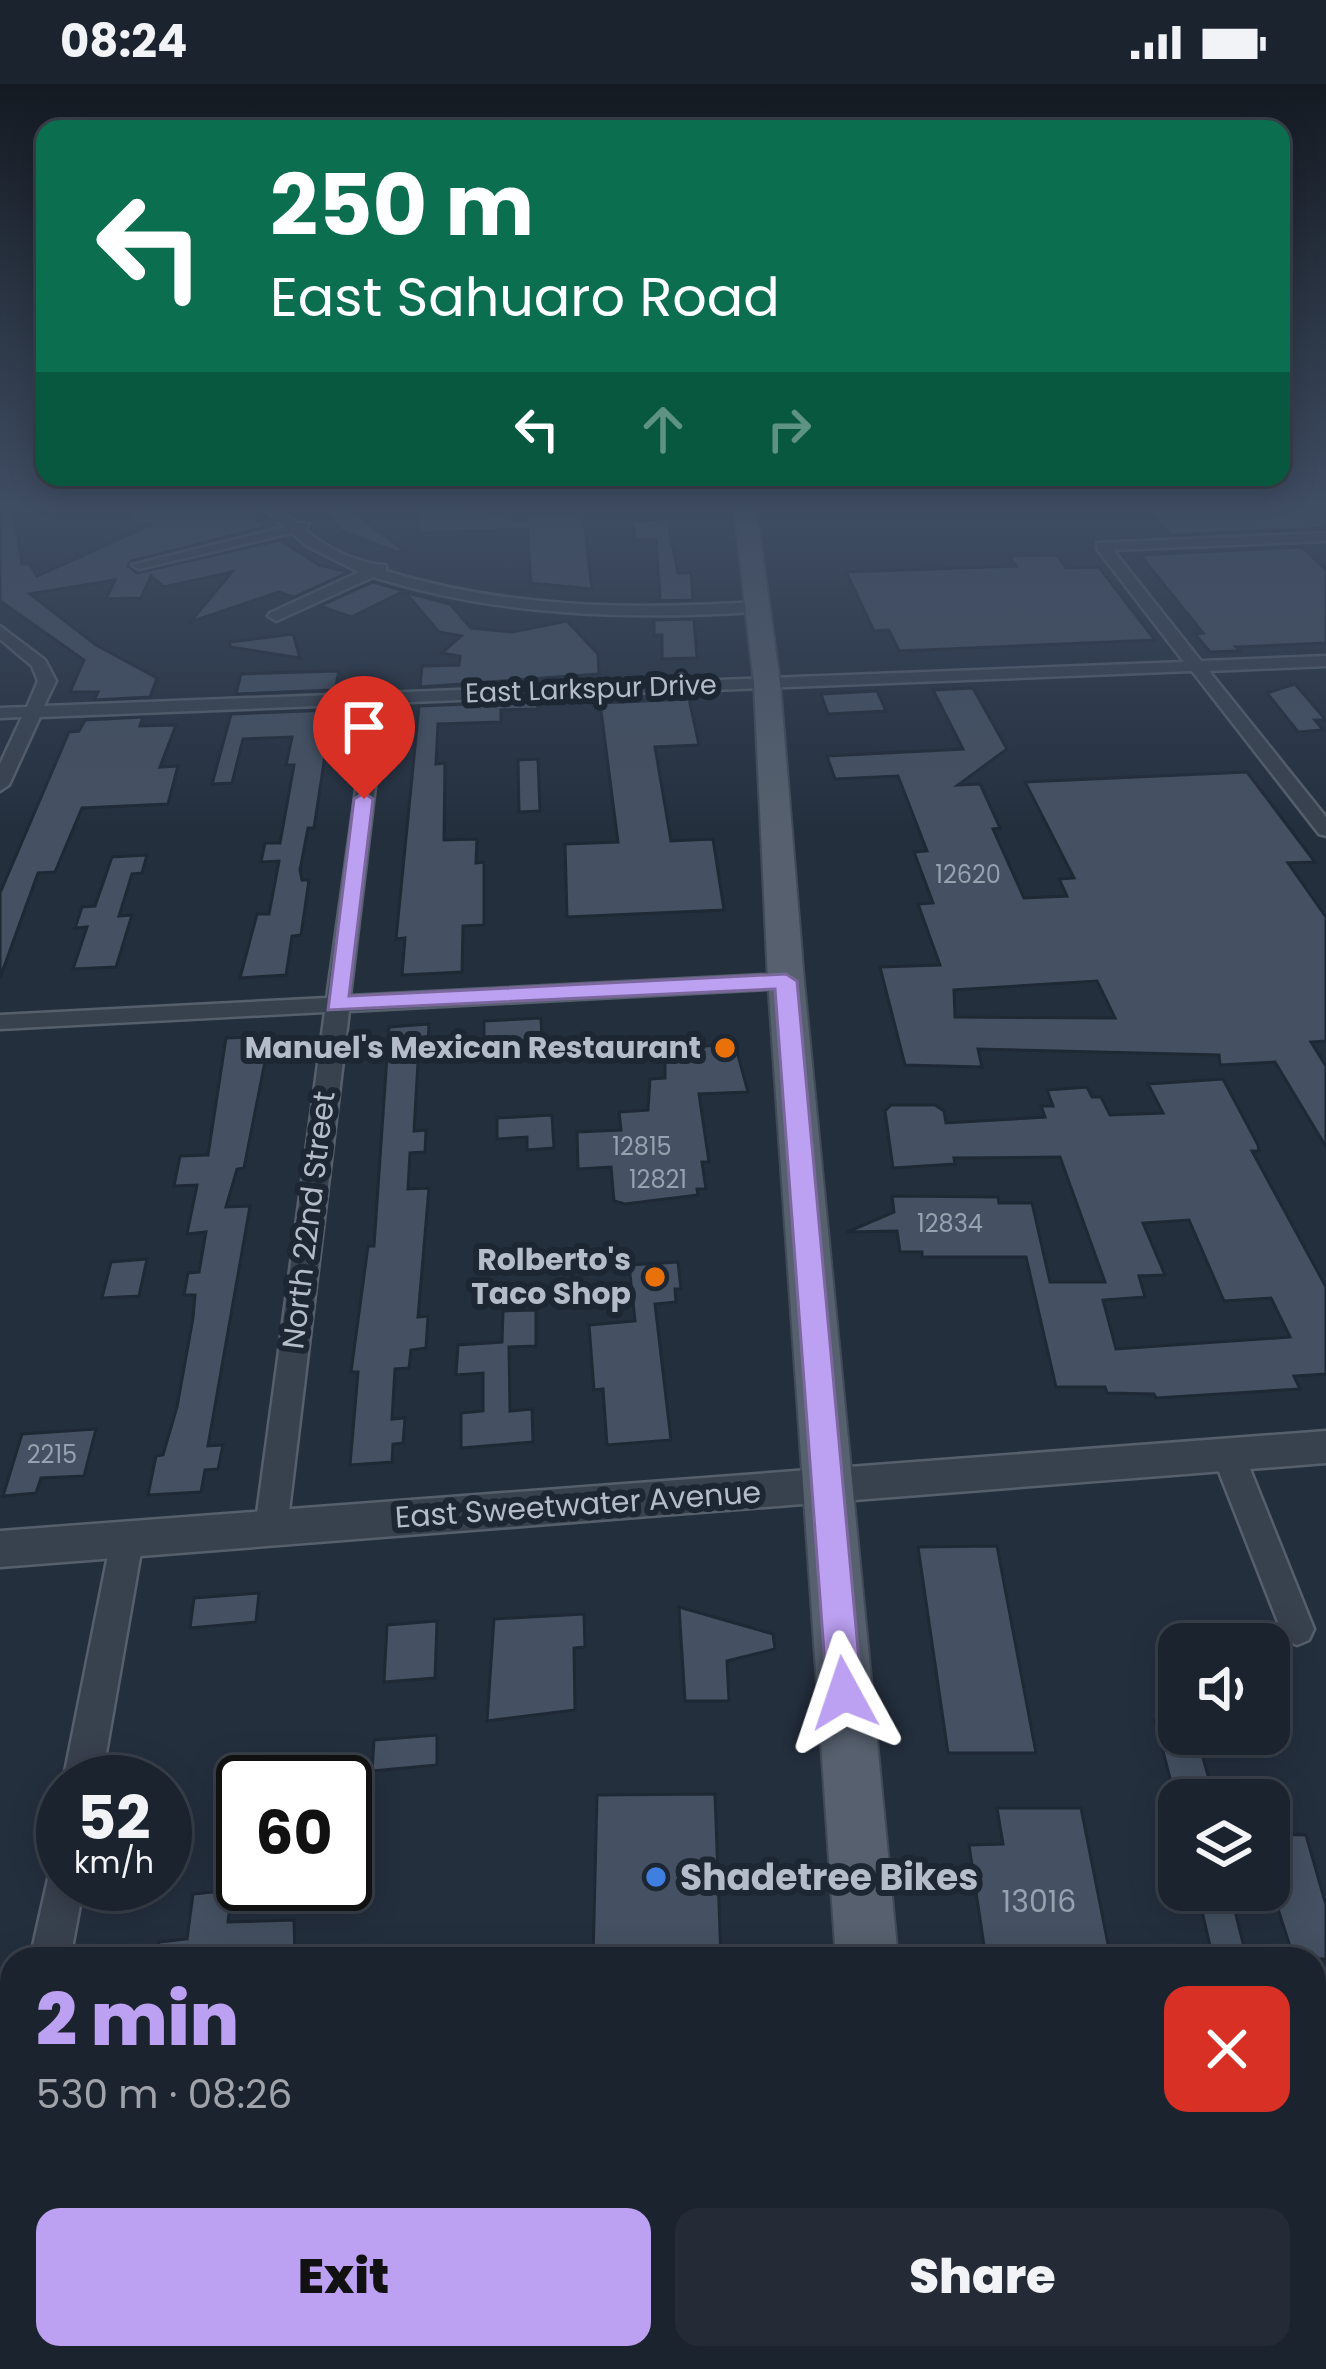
<!DOCTYPE html>
<meta charset="utf-8">
<style>
body{margin:0;font-family:Poppins,sans-serif;background:#242b36;color:#f1f3f6;height:100vh;display:flex;flex-direction:column;font-size:45px;white-space:nowrap}
*{box-sizing:border-box;margin:0}
p{font-size:39px;color:#a0a4aa}
.icon{flex:none;width:66px;height:66px;fill:none;stroke:currentColor;stroke-width:2;stroke-linecap:round;stroke-linejoin:round}
.map{position:relative;flex:1;overflow:hidden}
.sheet{position:absolute;left:0px;top:1863px;width:1326px;height:423px;display:flex;flex-direction:column;background:#1b232e;border-radius:36px 36px 0 0;box-shadow:0 6px 30px #0003,0 0 0 3px #39404a}
.sheet>*{flex:none}
.hud{position:absolute;left:36px;top:36px;width:1254px;height:366px;border-radius:24px;box-shadow:0 6px 30px #0003,0 0 0 3px #39404a;background:#0b6e4f;color:#fff;overflow:hidden}
.buttons{position:absolute;left:1158px;top:1539px;display:grid;gap:24px}
.buttons a{display:grid;place-items:center;width:132px;height:132px;border-radius:24px;background:#1b232e;box-shadow:0 6px 30px #0003,0 0 0 3px #39404a;font-size:60px}
.speed{position:absolute;left:36px;top:1671px;display:flex;gap:24px;font-size:60px;font-weight:700;text-align:center}
.speed>*{display:grid;place-content:center;width:156px;height:156px;border-radius:50%;background:#1b232e;box-shadow:0 6px 30px #0003,0 0 0 3px #39404a;line-height:1}
.speed small{font-size:30px;font-weight:400}
.speed .limit{border:6px solid #111;border-radius:18px;background:#fff;color:#111}
.pin{position:absolute;display:grid;place-items:center;width:102px;height:102px;color:#fff;margin:-123px -51px;border-radius:50% 50% 50% 0;rotate:-45deg;box-shadow:0 0 12px #0007}
.pin .icon{rotate:45deg}
.me{position:absolute;width:132px;margin:-66px;rotate:355deg;stroke-linejoin:round;filter:drop-shadow(0 0 9px #0008)}
.turn{display:flex;align-items:center;gap:42px;height:252px;padding:0 36px;font-size:54px}
.turn .icon{width:156px;height:156px;stroke-width:2.5}
.turn b{display:block;font-size:84px;line-height:102px}
.lanes{display:flex;align-items:center;height:114px;padding:0 36px;background:#0003;justify-content:center;gap:60px;direction:ltr}
.lanes .off{opacity:.35}
.round{display:grid;place-items:center;flex:none;width:126px;height:126px;border-radius:24px;background:#242b36}
.headline{display:flex;align-items:center;justify-content:space-between;height:204px;padding:0 36px}
h1{font-size:72px;font-weight:800;line-height:90px;color:#bca0f2}
.primary-button{display:flex;gap:24px;margin-top:auto;padding:24px 36px}
.primary-button a{flex:1;height:138px;border-radius:24px;background:#bca0f2;color:#111;font-size:48px;font-weight:800;line-height:138px;text-align:center}
.primary-button a+a{background:#242b36;color:#f1f3f6}
.status{display:flex;justify-content:space-between;align-items:center;height:84px;padding:0 60px;background:#1b232e;direction:ltr}
.status svg{height:33px;fill:currentColor}
.map>svg:first-child{display:block}
.building{fill:#455162;stroke:#1f2835;stroke-width:3;fill-rule:evenodd}
.lines{fill:none;stroke-linecap:round;stroke-linejoin:round}
.minor-casing{stroke:#565f6c;stroke-width:5}
.tertiary-casing{stroke:#565f6c;stroke-width:5}
.primary-casing{stroke:#414a57;stroke-width:4}
.minor{fill:#38414e;fill-rule:evenodd}
.tertiary{fill:#38414e;fill-rule:evenodd}
.primary{fill:#56606e;fill-rule:evenodd}
.route{fill:#bca0f2;stroke:#7a689d;stroke-width:3}
.food-dot{fill:#e8710a;stroke:#1d2633;stroke-width:4.5}
.shop-dot{fill:#3f7fe0;stroke:#1d2633;stroke-width:4.5}
.labels{text-anchor:middle;stroke-width:12;stroke-linejoin:round;paint-order:stroke}
.number-label{font-size:24px;fill:#98a1af}
.far-street-label{font-size:27px;fill:#b4bcc9;stroke:#1d2633}
.poi-label{font-size:30px;font-weight:bold;fill:#b4bcc9;stroke:#1d2633;text-anchor:end}
.street-label{font-size:30px;fill:#b4bcc9;stroke:#1d2633}
.near-number-label{font-size:30px;fill:#98a1af}
.near-poi-label{font-size:36px;font-weight:bold;fill:#b4bcc9;stroke:#1d2633;text-anchor:start}
</style>
<div class="status"><b>08:24</b><svg viewBox="0 0 49 12"><path d="M0 12V9h3v3zM5 12V6h3v6zM10 12V3h3v9zM15 12V0h3v12zM26 1h20v11H26zM47 4h2v5h-2z"/></svg></div>
<div class="map">
<svg width="1326" height="2285" viewBox="0 0 1326 2285">
<rect width="100%" height="100%" fill="#242f3e"/>
<g class="building">
<polygon points="0,423 13,423 22,480 29,479 37,492 153,440 131,439 131,423 241,423 265,443 131,477 128,482 137,489 280,456 319,481 349,488 294,513 279,508 190,538 232,488 164,503 151,492 141,514 106,515 115,496 30,510 96,561 157,594 150,613 94,616 98,608 70,608 84,576 0,517"/>
<polygon points="320,423 347,423 402,465 399,469 342,447"/>
<polygon points="420,423 469,423 527,438 527,431 583,429 592,505 531,499 527,445 418,449"/>
<polygon points="1146,423 1234,427 1326,423 1326,444 1170,451"/>
<polygon points="667,434 678,489 691,489 693,516 653,517 660,515 656,456 635,456 633,438"/>
<polygon points="1302,463 1326,486 1326,559 1236,563 1240,567 1210,568 1195,550 1203,549 1140,471"/>
<polygon points="1057,471 1066,484 1099,483 1155,556 899,567 889,546 874,547 846,488 1016,482 1009,472"/>
<polygon points="373,498 404,507 351,533 320,522"/>
<polygon points="405,508 450,520 471,544 512,548 567,537 598,570 599,590 420,603 422,582 459,581 460,572 442,569 461,552 439,548"/>
<polygon points="694,535 697,574 662,575 662,551 654,551 654,536"/>
<polygon points="293,550 300,574 230,563 230,558"/>
<polygon points="339,587 335,606 236,610 241,590"/>
<polygon points="1295,600 1326,636 1315,636 1323,646 1298,648 1267,609"/>
<path d="M973,604l34,61 -49,36 22,-1 20,44 -7,1 31,69 43,-2 -8,-17 15,-1 -49,-96 222,-10 68,90 -27,1 38,54v124l-15,1 15,24v81l-51,-85 -55,3 -1,-10 -241,-6 4,18 -77,-2 -25,-98 60,-2 -22,-61 15,-1 -19,-51 13,-1 -29,-75 -63,3 -8,-23 136,-7 -30,-59zM1097,897l18,37 -160,-1 -1,-27z"/>
<polygon points="877,607 886,627 828,630 821,610"/>
<polygon points="689,615 699,661 655,663 671,757 713,755 724,826 567,833 565,760 618,758 600,619"/>
<polygon points="537,617 538,625 501,626 501,638 438,640 436,680 445,679 444,756 477,755 476,779 484,778 484,841 463,842 462,888 402,891 405,854 396,855 419,622"/>
<polygon points="332,626 314,744 308,744 300,786 302,796 309,796 301,851 292,852 286,891 240,894 257,830 269,830 279,777 261,778 265,759 280,759 294,681 286,681 292,653 243,655 232,699 212,700 231,630"/>
<polygon points="143,633 140,642 176,641 160,683 178,682 168,720 82,724 55,788 38,789 0,894 0,809 69,648 79,647 85,636"/>
<polygon points="538,675 540,727 519,728 518,676"/>
<polygon points="147,771 142,789 132,790 119,832 132,831 116,883 73,885 87,843 75,844 82,823 95,822 112,773"/>
<polygon points="541,934 542,956 484,959 484,937"/>
<polygon points="429,940 428,960 419,961 414,1047 426,1046 425,1068 410,1069 408,1105 429,1104 418,1233 428,1232 426,1264 411,1266 409,1284 395,1285 392,1335 405,1334 403,1359 393,1360 392,1378 350,1381 358,1288 351,1288 368,1162 374,1162 389,943"/>
<polygon points="270,952 244,1084 237,1085 226,1123 250,1122 208,1362 223,1361 218,1385 205,1386 201,1408 148,1411 156,1372 163,1371 177,1323 193,1234 195,1211 184,1211 188,1189 199,1188 206,1148 187,1150 197,1101 174,1102 180,1072 208,1071 226,954"/>
<polygon points="735,960 748,1008 699,1010 709,1078 702,1078 706,1105 697,1105 698,1111 625,1120 614,1117 611,1083 578,1085 577,1048 621,1046 619,1028 648,1026 650,995 665,994 665,972 674,972 673,964"/>
<path d="M1223,995l35,66 1,6h-7l74,136v87l-32,2 6,13 -144,9 -2,-4 -47,-1 -2,-6h-49l-30,-130h-104v-5h-22l-3,-21 -50,1 47,-20 -2,-16 106,1 1,6h33l18,79h55l-45,-125 -106,1 1,6 -62,4 -8,-57 6,-6h44l9,6 2,12 99,-6 -4,-11h12l-6,-16 40,-3 5,10h9l9,18 53,-2 -15,-29zM1189,1136l35,81 47,-3 19,39 -174,12 -13,-49 42,-3 -6,-21 26,-1 -22,-52z"/>
<polygon points="552,1031 554,1064 527,1066 527,1053 497,1055 497,1034"/>
<polygon points="147,1175 139,1212 102,1214 111,1178"/>
<polygon points="678,1178 681,1205 675,1205 676,1218 655,1220 671,1356 607,1361 603,1305 594,1306 589,1241 635,1237 629,1181"/>
<polygon points="536,1226 536,1262 509,1263 510,1327 532,1325 533,1358 461,1364 461,1329 483,1327 483,1289 456,1291 458,1261 502,1258 503,1227"/>
<polygon points="96,1345 84,1392 41,1394 36,1409 3,1412 22,1350"/>
<polygon points="997,1462 1036,1669 948,1669 918,1463"/>
<polygon points="259,1509 256,1538 190,1544 194,1514"/>
<polygon points="679,1523 773,1550 775,1565 727,1577 729,1617 685,1617"/>
<polygon points="584,1530 585,1563 574,1564 575,1626 487,1637 494,1535"/>
<polygon points="437,1537 435,1594 384,1598 387,1541"/>
<polygon points="1155,1636 1179,1636 1179,1650 1196,1650 1210,1698 1172,1702"/>
<polygon points="437,1651 437,1681 372,1687 374,1656"/>
<polygon points="715,1710 721,1875 593,1875 597,1711"/>
<polygon points="997,1724 1081,1724 1111,1875 986,1875 969,1761 1003,1760"/>
<polygon points="1269,1750 1306,1751 1326,1821 1326,1875 1294,1875 1269,1797"/>
<polygon points="232,1806 228,1838 294,1836 295,1875 156,1875 159,1858 187,1855 193,1810"/>
<polygon points="1199,1814 1232,1815 1247,1875 1213,1875"/>
</g>
<g class="lines">
<defs>
<g id="minor">
<path d="M262,423h15l20,16h12l-4,7c23,19 54,34 81,35v6c120,37 244,39 369,31l8,5 -8,5c-130,8 -257,4 -382,-35l-97,44 -8,-5 2,-3 89,-41 -52,-26 -15,-13 -153,36 -7,-4 152,-38z"/>
<polygon points="1326,449 1326,457 1113,466 1201,577 1326,572 1326,582 1209,587 1326,733 1326,752 1319,750 1192,587 385,619 350,912 786,890 797,897 786,904 349,927 287,1444 282,1454 271,1459 260,1454 255,1444 325,928 0,945 0,931 327,914 368,620 40,633 9,701 0,707 0,680 22,633 0,634 0,624 27,623 38,597 32,582 0,555 0,542 45,576 56,597 44,622 1184,578 1097,465 1097,459"/>
<polygon points="1228,1357 1239,1361 1244,1370 1314,1545 1309,1556 1297,1561 1285,1556 1212,1370 1217,1361"/>
<polygon points="127,1441 139,1446 143,1456 101,1698 63,1698 111,1456 115,1446"/>
<polygon points="63,1781 63,1800 84,1800 70,1875 30,1875 50,1786"/>
<rect x="1314" y="2036" width="12" height="44"/>
<polygon points="12,2057 12,2162 0,2167 0,2062"/>
</g>
<polygon id="tertiary" points="1326,1347 1326,1379 0,1483 0,1447"/>
<g id="primary">
<polygon points="734,423 756,423 780,599 804,897 898,1875 836,1875 768,897 754,599"/>
<polygon points="865,2274 939,2274 940,2285 866,2285"/>
</g>
</defs>
<use href="#minor" class="minor-casing"/>
<use href="#tertiary" class="tertiary-casing"/>
<use href="#primary" class="primary-casing"/>
<use href="#minor" class="minor"/>
<use href="#tertiary" class="tertiary"/>
<use href="#primary" class="primary"/>
</g>
<linearGradient id="sky" x2="0" y2="1"><stop stop-color="#141a22"/><stop offset="0.57" stop-color="#3f4d63"/><stop offset="1" stop-color="#3f4d63" stop-opacity="0"/></linearGradient>
<rect width="1326" height="743" fill="url(#sky)"/>
<polygon class="route" points="364,709 373,715 349,912 786,890 797,897 862,1609 857,1621 844,1626 832,1621 827,1609 775,905 328,926 354,715"/>
<g class="food-dot">
<circle cx="725" cy="964" r="12"/>
<circle cx="655" cy="1193" r="12"/>
</g>
<circle class="shop-dot" cx="656" cy="1793" r="12"/>
<g class="labels">
<g class="number-label">
<text x="968" y="799">12620</text>
<text x="642" y="1071">12815</text>
<text x="658" y="1104">12821</text>
<text x="950" y="1148">12834</text>
<text x="52" y="1379">2215</text>
</g>
<g class="far-street-label">
<text transform="translate(591 605) rotate(-2)" y="9">East Larkspur Drive</text>
</g>
<g class="poi-label">
<text x="701" y="974">Manuel's Mexican Restaurant</text>
<text x="631" y="1186">Rolberto's<tspan x="631" dy="34">Taco Shop</tspan></text>
</g>
<g class="street-label">
<text transform="translate(309 1136) rotate(-83)" y="10">North 22nd Street</text>
<text transform="translate(578 1421) rotate(-4)" y="10">East Sweetwater Avenue</text>
</g>
<g class="near-number-label">
<text x="1039" y="1828">13016</text>
</g>
<g class="near-poi-label">
<text x="680" y="1806">Shadetree Bikes</text>
</g>
</g>
</svg>
<div class="buttons">
<a><svg class="icon" aria-label="sound" viewBox="0 0 24 24"><path d="M4 9h4l5-4v14l-5-4H4zM17 9q2 3 0 6"/></svg></a>
<a><svg class="icon" aria-label="layers" viewBox="0 0 24 24"><path d="M12 4l9 5-9 5-9-5zM3 14l9 5 9-5"/></svg></a>
</div>
<div class="speed"><div>52<small>km/h</small></div><div class="limit">60</div></div>
<div class="pin" style="left:364px;top:715px;background:#d93025"><svg class="icon" aria-label="arrive" viewBox="0 0 24 24"><path d="M6 21V4h12l-3 4 3 4H6"/></svg></div>
<svg class="me" style="left:844px;top:1609px" viewBox="-20 -20 40 40"><path d="M0-17L14 15 0 8-14 15z" fill="#bca0f2" stroke="#fff" stroke-width="4"/></svg>
<div class="hud">
<div class="turn"><svg class="icon" aria-label="left" viewBox="0 0 24 24"><path d="M17 20v-9H6M10 6l-5 5 5 5"/></svg><div><b>250 m</b>East Sahuaro Road</div></div>
<div class="lanes"><svg class="icon" aria-label="left" viewBox="0 0 24 24"><path d="M17 20v-9H6M10 6l-5 5 5 5"/></svg><svg class="icon off" aria-label="ahead" viewBox="0 0 24 24"><path d="M12 20V5M6 11l6-6 6 6"/></svg><svg class="icon off" aria-label="right" viewBox="0 0 24 24"><path d="M7 20v-9h11M14 6l5 5-5 5"/></svg></div>
</div>
<section class="sheet">
<div class="headline"><div><h1>2 min</h1><p>530 m · 08:26</p></div><a class="round" style="background:#d93025;color:#fff"><svg class="icon" aria-label="close" viewBox="0 0 24 24"><path d="M6 6l12 12M18 6L6 18"/></svg></a></div>
<div class="primary-button"><a>Exit</a><a>Share</a></div>
</section>
</div>
